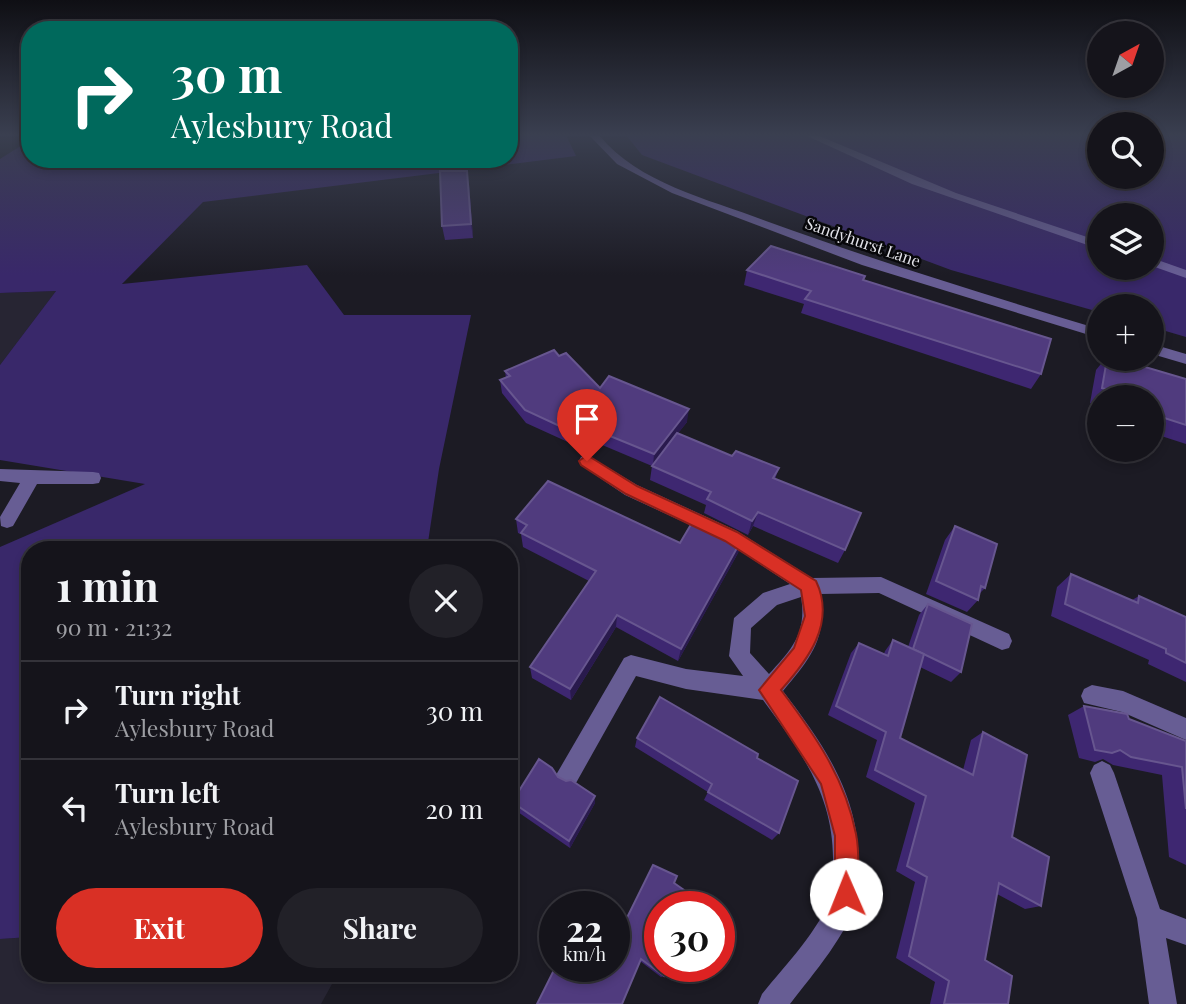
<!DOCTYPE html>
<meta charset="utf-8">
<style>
body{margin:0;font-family:"Playfair Display",serif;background:#222128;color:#f1f3f6;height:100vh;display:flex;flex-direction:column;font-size:26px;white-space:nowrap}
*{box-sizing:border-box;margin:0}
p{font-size:23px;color:#9d9ea3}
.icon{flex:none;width:38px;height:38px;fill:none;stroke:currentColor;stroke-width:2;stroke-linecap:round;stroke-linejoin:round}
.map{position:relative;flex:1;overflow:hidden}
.panel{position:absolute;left:21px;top:541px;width:497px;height:441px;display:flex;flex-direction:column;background:#15141b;border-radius:28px;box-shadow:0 4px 10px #0003,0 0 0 2px #34333a}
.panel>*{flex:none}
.hud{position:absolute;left:21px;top:21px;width:497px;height:147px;border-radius:28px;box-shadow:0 4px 10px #0003,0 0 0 2px #34333a;background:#00695c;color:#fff;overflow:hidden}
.needle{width:46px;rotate:40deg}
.tools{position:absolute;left:1087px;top:21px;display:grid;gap:14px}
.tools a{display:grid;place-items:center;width:77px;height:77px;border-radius:50%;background:#15141b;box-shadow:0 4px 10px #0003,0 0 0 2px #34333a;font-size:35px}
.speed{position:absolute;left:539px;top:891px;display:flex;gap:14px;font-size:35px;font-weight:700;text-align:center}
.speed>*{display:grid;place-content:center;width:91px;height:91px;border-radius:50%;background:#15141b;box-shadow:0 4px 10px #0003,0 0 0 2px #34333a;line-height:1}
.speed small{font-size:18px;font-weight:400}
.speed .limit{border:10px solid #d22;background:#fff;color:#111}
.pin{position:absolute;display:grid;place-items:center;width:60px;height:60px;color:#fff;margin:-72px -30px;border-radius:50% 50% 50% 0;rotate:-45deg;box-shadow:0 0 7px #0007}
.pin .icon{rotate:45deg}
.me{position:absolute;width:77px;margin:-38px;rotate:359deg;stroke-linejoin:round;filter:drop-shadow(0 0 5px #0008)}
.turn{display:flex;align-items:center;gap:24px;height:147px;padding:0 35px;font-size:32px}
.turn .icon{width:91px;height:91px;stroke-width:2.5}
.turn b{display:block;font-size:49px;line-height:60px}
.round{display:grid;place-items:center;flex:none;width:74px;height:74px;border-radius:37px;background:#222128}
.head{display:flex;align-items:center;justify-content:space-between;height:119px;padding:0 35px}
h1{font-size:42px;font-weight:700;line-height:52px}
.action{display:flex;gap:14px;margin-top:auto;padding:14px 35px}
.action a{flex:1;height:80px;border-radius:42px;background:#d93025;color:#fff;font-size:28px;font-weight:700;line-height:80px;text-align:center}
.action a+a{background:#222128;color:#f1f3f6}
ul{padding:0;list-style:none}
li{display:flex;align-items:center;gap:21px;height:98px;padding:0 35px;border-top:2px solid #34333a}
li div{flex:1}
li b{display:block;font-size:26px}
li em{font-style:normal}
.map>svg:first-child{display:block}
.built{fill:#272533}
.green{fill:#39286a;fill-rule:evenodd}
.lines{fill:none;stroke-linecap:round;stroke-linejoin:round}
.minor{fill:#675d94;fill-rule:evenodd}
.wall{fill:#3e2771}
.shaded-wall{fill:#291a4d}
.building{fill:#503b7e;stroke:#67568f;stroke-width:2}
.route{fill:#d93025;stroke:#8d1f18;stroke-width:2}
.labels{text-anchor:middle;stroke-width:5;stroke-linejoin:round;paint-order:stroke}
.far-street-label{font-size:16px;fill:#e3e3e9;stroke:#07070a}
</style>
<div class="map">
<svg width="1186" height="1004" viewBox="0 0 1186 1004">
<rect width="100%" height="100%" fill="#1c1b24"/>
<g class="built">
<polygon points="56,291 0,365 0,293"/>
<polygon points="30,937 30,973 338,973 321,1004 0,1004 0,939"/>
</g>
<g class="green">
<polygon points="509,135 566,135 576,156 203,202 122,284 307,265 344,315 471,315 439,469 427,549 30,550 30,937 0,939 0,547 145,484 0,460 0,365 56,291 0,293 0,159 30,140 30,159 509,159"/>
<path d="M626,135h473v42h53v-42h34v202l-34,-10v-21h-53v6l-148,-42 -309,-115zM1099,215h53v53h-53z"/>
</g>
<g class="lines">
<g class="minor">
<path d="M589,135h10c40,49 110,64 167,86 110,40 221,74 333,108v9l-237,-73 -190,-72 -55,-29z"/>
<polygon points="805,135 817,135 956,193 1099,241 1099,249 912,184"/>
<polygon points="1152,258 1186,270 1186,278 1152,266"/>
<polygon points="1152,344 1186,354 1186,364 1152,354"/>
<path d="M587,455l50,30 100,46 75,47 69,-1 128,57 3,7 -3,7 -7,2 -123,-57 -59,1c8,44 -10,65 -37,97 41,54 75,102 76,172 0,10 2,23 -1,33 -9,37 -45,78 -68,108h-32l4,-10c25,-31 57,-63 70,-100 3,-9 1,-22 1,-32 1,-67 -32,-110 -70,-162l-77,-11 -50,-13 -60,107 -8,4 -8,-4 -4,-8 68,-117 7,-3 55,14 57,7 -14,-20 5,-38 29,-25 27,-9 -65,-43 -100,-46 -44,-30 -2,-4 2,-4zM801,597c6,36 -9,52 -32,77l-19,-21 1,-25 26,-23z"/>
<polygon points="0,469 93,472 99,473 101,478 99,483 93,484 37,484 13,526 7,528 1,526 0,517 20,483 0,481"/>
<polygon points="1092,685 1123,691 1186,718 1186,740 1122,712 1084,703 1081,696 1084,689"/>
<polygon points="1102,761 1110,765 1114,773 1160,909 1186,919 1186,945 1166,938 1177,1004 1149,1004 1137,918 1090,773 1094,765"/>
</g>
</g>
<g class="wall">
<polygon points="469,184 473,238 445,240 442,226"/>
<polygon points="747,270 863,280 1041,374 1031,389 801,313 804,304 744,285"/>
<polygon points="559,356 600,388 687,422 678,433 732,456 779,468 775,479 845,550 838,563 753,526 748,535 704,513 706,505 650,480 652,466 588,439 581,448 526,423 502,393 500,380 506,378 505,371"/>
<polygon points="1105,359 1118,359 1186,379 1186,444 1152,433 1152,397 1099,397 1099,406 1090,403 1096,370"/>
<polygon points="516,519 680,543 742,539 738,553 678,661 616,627 571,700 532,678 530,667 589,581 523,547 521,534 518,533"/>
<polygon points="955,526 985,588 980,593 978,600 967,612 926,594 945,540"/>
<polygon points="1071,574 1132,600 1139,596 1186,617 1186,682 1148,664 1149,660 1051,616 1057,587"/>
<polygon points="928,604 961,672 951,682 920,667 900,738 963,770 971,740 983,732 1012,837 1041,906 1025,909 997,894 985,960 1008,1004 930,1004 935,982 896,958 915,882 896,871 915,803 866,777 877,740 828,715 851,653 859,643 884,654 885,651 893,640 908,647 919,615"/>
<polygon points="1084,706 1129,719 1186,741 1186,865 1169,857 1162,775 1113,765 1103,759 1095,762 1079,758 1068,715"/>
<polygon points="637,738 757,758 779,833 772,840 704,800 708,792 635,747"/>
<polygon points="558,777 595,803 570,848 515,810 512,802"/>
<polygon points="660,906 664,976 661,977 640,961 614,966"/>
</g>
<g class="shaded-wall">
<polygon points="467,171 469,184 473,238 471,224"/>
<polygon points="689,409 687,422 653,466 654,454"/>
<polygon points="588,427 588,439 581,448 581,436"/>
<polygon points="758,512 753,526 748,535 752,521"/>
<polygon points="742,539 738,553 678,661 681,649"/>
<polygon points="617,615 616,627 571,700 570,689"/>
<polygon points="595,796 595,803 570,848 569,841"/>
</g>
<g class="building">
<polygon points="440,171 467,171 471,224 442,226"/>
<polygon points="771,246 865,276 863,280 1051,339 1041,374 805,299 811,291 747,270"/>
<polygon points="554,350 559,356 566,353 600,388 609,376 689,409 654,454 588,427 581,436 525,410 500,380 510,376 505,371"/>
<polygon points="1107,359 1118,359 1186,379 1186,425 1152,414 1152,397 1131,397 1102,388"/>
<polygon points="677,433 732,456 736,451 779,468 773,478 861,513 845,550 758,512 752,521 707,499 711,492 652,466"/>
<polygon points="548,481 680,543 696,516 742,539 681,649 617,615 570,689 530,667 596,571 521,533 527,525 516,519"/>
<polygon points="955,526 997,544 985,588 981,586 978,600 936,581"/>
<polygon points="1071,574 1138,603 1139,596 1186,617 1186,663 1166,653 1166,649 1065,604"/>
<polygon points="928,604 972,624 961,672 913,649"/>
<polygon points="893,640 924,654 900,738 973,775 983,732 1027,755 1012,837 1049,857 1041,906 999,883 985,960 1012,976 1008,1004 944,1004 949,981 909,956 927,877 907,866 926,796 875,770 886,732 836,706 859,643 888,656"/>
<polygon points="660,697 758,754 757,758 798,781 779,833 708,792 712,784 637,738"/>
<polygon points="1084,706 1127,714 1129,719 1186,741 1186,809 1182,767 1131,757 1120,750 1112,753 1095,750"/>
<polygon points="539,759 552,768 558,777 566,781 571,780 595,796 569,841 512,802"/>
<polygon points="653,865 677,876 674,883 707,906 660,906 660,966 668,966 664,976 641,959 622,1004 537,1004 556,966 614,966 614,944"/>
<polygon points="719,915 729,921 719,944"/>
</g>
<linearGradient id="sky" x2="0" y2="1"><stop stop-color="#0f0f14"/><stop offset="0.49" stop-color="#3a3f50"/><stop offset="1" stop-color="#3a3f50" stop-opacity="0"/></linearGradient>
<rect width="1186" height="275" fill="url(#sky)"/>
<path class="route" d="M587,455l50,31 100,46 79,49c20,42 -8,79 -35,109 34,45 64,88 75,144 4,19 2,41 2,60l-3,9 -9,3 -8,-3 -3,-9v-58l-14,-52 -62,-94 35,-42 11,-32 -4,-26 -76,-49 -99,-47 -45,-29 -2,-4z"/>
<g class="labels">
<g class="far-street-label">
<text transform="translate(863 242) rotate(19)" y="6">Sandyhurst Lane</text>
</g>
</g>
</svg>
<div class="tools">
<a><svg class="needle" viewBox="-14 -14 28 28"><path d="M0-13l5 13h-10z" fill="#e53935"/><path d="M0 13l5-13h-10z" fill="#9d9ea3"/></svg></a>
<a><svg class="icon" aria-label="search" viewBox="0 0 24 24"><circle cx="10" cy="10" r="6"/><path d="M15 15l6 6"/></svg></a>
<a><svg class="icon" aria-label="layers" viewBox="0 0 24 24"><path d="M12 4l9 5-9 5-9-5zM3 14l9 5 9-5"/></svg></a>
<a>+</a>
<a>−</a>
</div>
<div class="speed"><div>22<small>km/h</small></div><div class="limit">30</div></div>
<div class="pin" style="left:587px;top:461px;background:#d93025"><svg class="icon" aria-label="arrive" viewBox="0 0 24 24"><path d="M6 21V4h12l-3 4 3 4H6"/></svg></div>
<svg class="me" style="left:846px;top:894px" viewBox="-20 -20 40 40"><circle r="19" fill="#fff"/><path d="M0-13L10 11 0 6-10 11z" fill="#d93025"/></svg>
<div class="hud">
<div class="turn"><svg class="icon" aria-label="right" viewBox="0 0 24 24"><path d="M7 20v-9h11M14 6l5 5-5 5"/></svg><div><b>30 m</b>Aylesbury Road</div></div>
</div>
<section class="panel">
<div class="head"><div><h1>1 min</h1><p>90 m · 21:32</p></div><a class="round"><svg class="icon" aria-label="close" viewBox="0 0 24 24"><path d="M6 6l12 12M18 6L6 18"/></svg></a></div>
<ul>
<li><svg class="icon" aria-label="right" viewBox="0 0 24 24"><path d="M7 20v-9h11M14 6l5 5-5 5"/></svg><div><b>Turn right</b><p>Aylesbury Road</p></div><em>30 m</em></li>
<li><svg class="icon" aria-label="left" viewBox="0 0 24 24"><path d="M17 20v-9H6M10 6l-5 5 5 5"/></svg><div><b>Turn left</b><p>Aylesbury Road</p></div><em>20 m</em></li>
</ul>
<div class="action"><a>Exit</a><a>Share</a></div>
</section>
</div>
